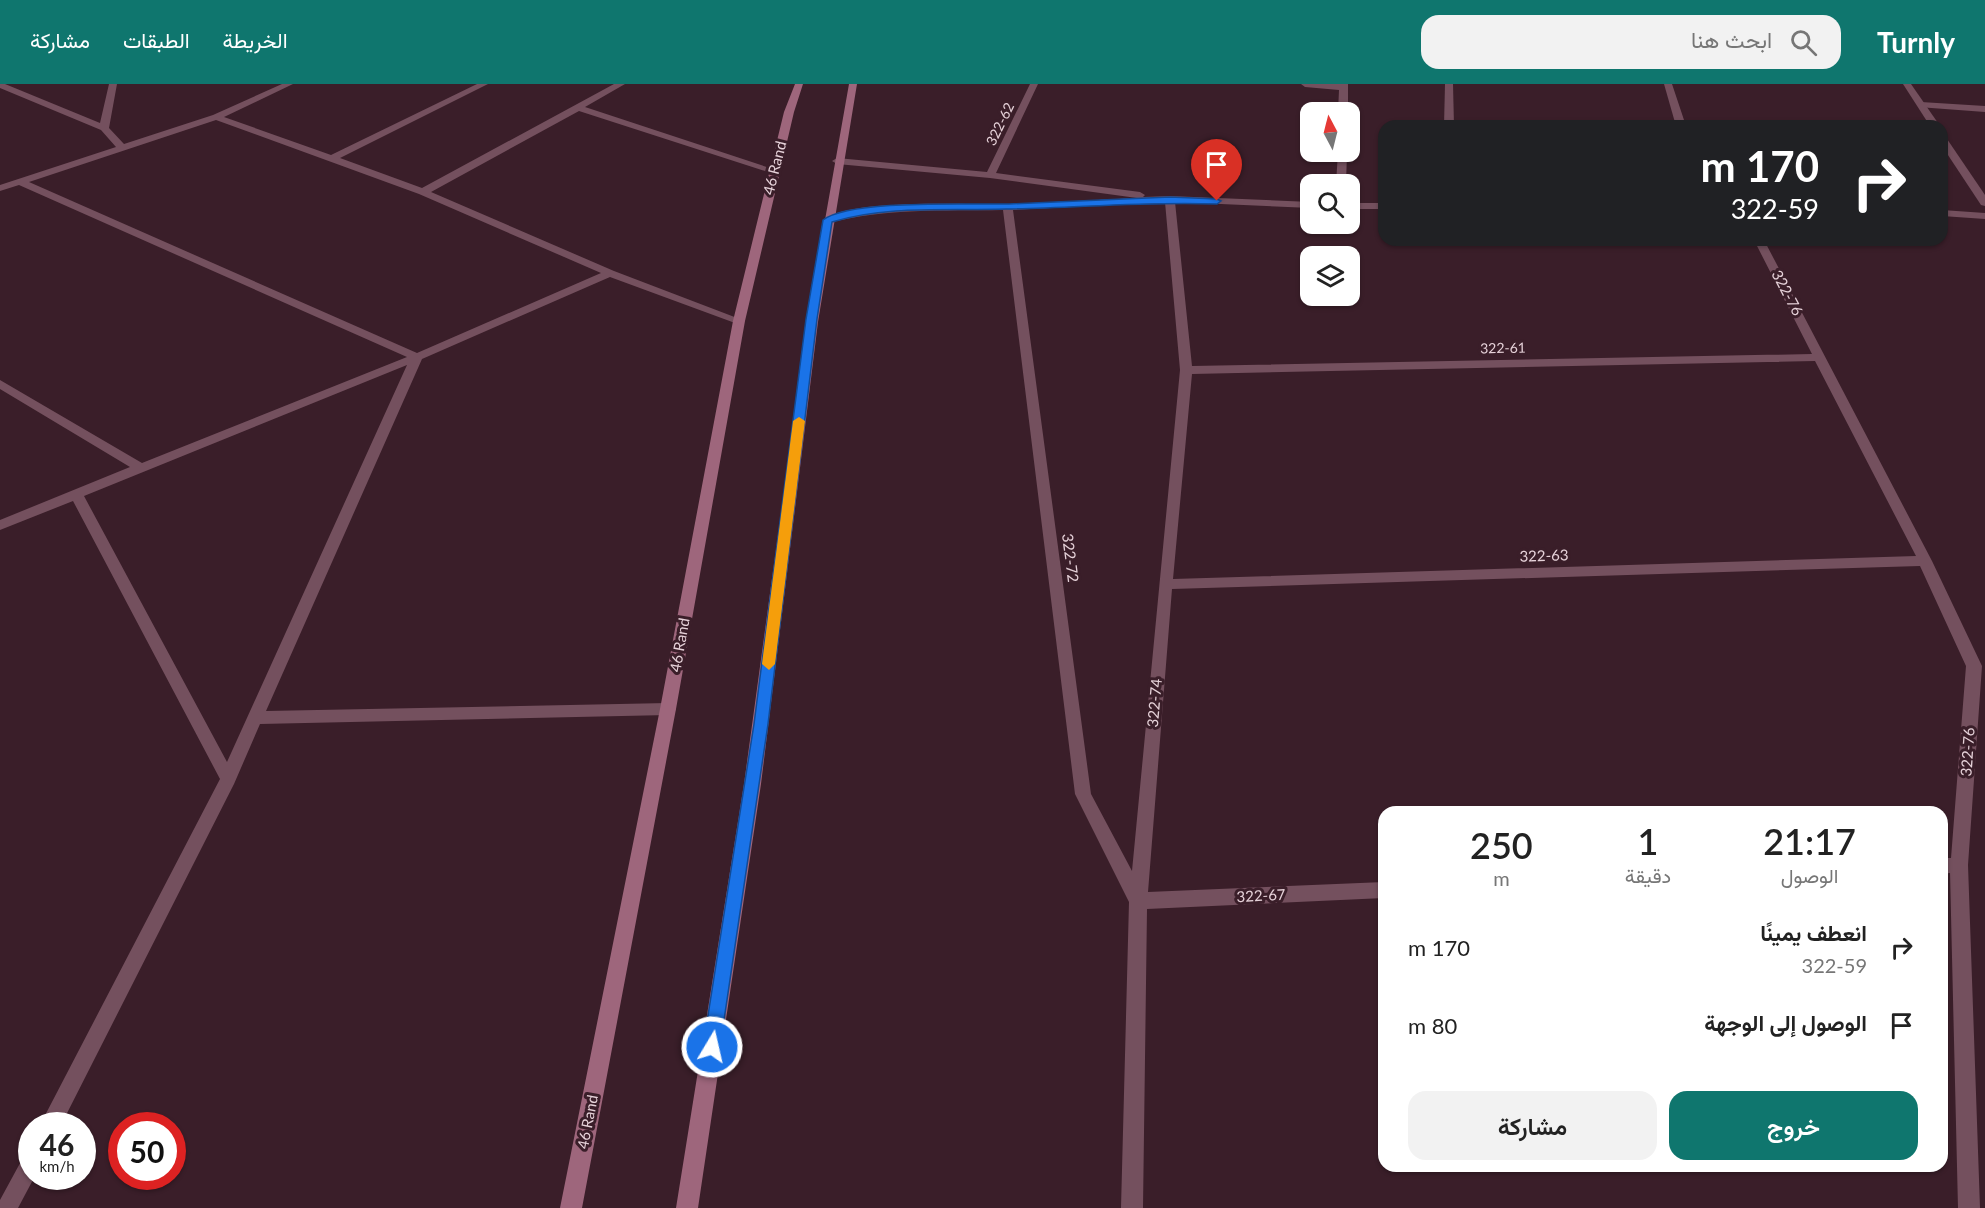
<!DOCTYPE html>
<html lang="ar">
<meta charset="utf-8">
<style>
body{margin:0;font-family:Lato,Vazirmatn,sans-serif;background:#f2f2f2;color:#222;direction:rtl;height:100vh;display:flex;flex-direction:column;font-size:22px;white-space:nowrap}
*{box-sizing:border-box;margin:0}
p{font-size:20px;color:#767676}
.icon{flex:none;width:33px;height:33px;fill:none;stroke:currentColor;stroke-width:2;stroke-linecap:round;stroke-linejoin:round}
.map{position:relative;flex:1;overflow:hidden;direction:ltr}
.sheet{position:absolute;left:1378px;top:722px;width:570px;height:366px;display:flex;flex-direction:column;background:#fff;border-radius:18px;box-shadow:0 2px 4px #0004;direction:rtl}
.sheet>*{flex:none}
.guide{position:absolute;left:1378px;top:36px;width:570px;height:126px;border-radius:18px;box-shadow:0 2px 4px #0004;direction:rtl;background:#202124;color:#fff;overflow:hidden}
.needle{width:39px;rotate:353deg}
.fabs{position:absolute;left:1300px;top:18px;display:grid;gap:12px}
.fabs a{display:grid;place-items:center;width:60px;height:60px;border-radius:12px;background:#fff;box-shadow:0 2px 4px #0004;font-size:30px}
.speed{position:absolute;left:18px;top:1028px;display:flex;gap:12px;font-size:30px;font-weight:700;text-align:center}
.speed>*{display:grid;place-content:center;width:78px;height:78px;border-radius:50%;background:#fff;box-shadow:0 2px 4px #0004;line-height:1}
.speed small{font-size:15px;font-weight:400}
.speed .limit{border:9px solid #d22;background:#fff;color:#111}
.pin{position:absolute;display:grid;place-items:center;width:51px;height:51px;color:#fff;margin:-62px -26px;border-radius:50% 50% 50% 0;rotate:-45deg;box-shadow:0 0 6px #0007}
.pin .icon{rotate:45deg}
.me{position:absolute;width:66px;margin:-33px;rotate:9deg;stroke-linejoin:round;filter:drop-shadow(0 0 4px #0008)}
.turn{display:flex;align-items:center;gap:21px;height:126px;padding:0 30px;font-size:27px}
.turn .icon{width:78px;height:78px;stroke-width:2.5}
.turn b{display:block;font-size:42px;line-height:51px}
.eta{display:flex;justify-content:space-evenly;align-items:center;height:102px;text-align:center}
.eta b{font-size:36px;font-weight:600;line-height:42px}
.button{display:flex;gap:12px;margin-top:auto;padding:12px 30px}
.button a{flex:1;height:69px;border-radius:18px;background:#0f766e;color:#fff;font-size:24px;font-weight:600;line-height:69px;text-align:center}
.button a+a{background:#f2f2f2;color:#222}
ul{padding:0;list-style:none}
li{display:flex;align-items:center;gap:18px;height:78px;padding:0 30px}
li div{flex:1}
li b{display:block;font-size:22px}
li em{font-style:normal}
header{display:flex;align-items:center;gap:36px;box-sizing:border-box;height:84px;padding:0 30px;background:#0f766e;color:#fff}
header strong{font-size:28px}
nav{display:flex;gap:33px;margin-inline-start:auto;font-size:21px}
.search{width:420px;height:54px;background:#f2f2f2;display:flex;align-items:center;gap:15px;box-sizing:border-box;padding:0 21px;border-radius:18px;color:#767676;font-size:22px}
.map>svg:first-child{display:block}
.lines{fill:none;stroke-linecap:round;stroke-linejoin:round}
.minor{fill:#74505e;fill-rule:evenodd}
.tertiary{fill:#74505e;fill-rule:evenodd}
.secondary{fill:#9e667c;fill-rule:evenodd}
.route{fill:#1a73e8;stroke:#114b97;stroke-width:1.5}
.slow{fill:#f59e0b}
.labels{text-anchor:middle;stroke-width:6;stroke-linejoin:round;paint-order:stroke}
.far-street-label{font-size:14px;fill:#e6d2d9;stroke:#3a1e29}
.street-label{font-size:15px;fill:#e6d2d9;stroke:#3a1e29}
</style>
<header>
<strong>Turnly</strong>
<div class="search"><svg class="icon" aria-label="search" viewBox="0 0 24 24"><circle cx="10" cy="10" r="6"/><path d="M15 15l6 6"/></svg>ابحث هنا</div>
<nav><a>الخريطة</a><a>الطبقات</a><a>مشاركة</a></nav>
</header>
<div class="map">
<svg width="1985" height="1124" viewBox="0 0 1985 1124">
<rect width="100%" height="100%" fill="#3a1e29"/>
<g class="lines">
<g class="minor">
<path d="M0,0h5l95,39 9,-39h8l-8,44 15,16 89,-29 69,-31h11l-69,33 107,38 146,-71h11l-148,74 82,30 192,-104h11l-40,23 194,64 -8,2 -192,-62 -148,81 183,79 131,50 -6,3 -4,-1 -125,-46 -188,82 -156,352 402,-8 6,2 2,4 -2,4 -6,2 -408,9 -26,60 -173,341h-21l180,-346 -147,-278 -73,29v-10l130,-53 -130,-78v-9l142,83 265,-106 -388,-172 -19,6v-6l116,-38 -15,-17 -101,-42zM216,36l203,74 182,79 -184,80 -388,-171zM407,281l-180,397 -143,-266z"/>
<path d="M1030,0h8l-42,89 144,19 5,3 -2,2 27,-1 141,6v6l-136,-6 17,164 620,-12 -58,-114h10l168,321 50,105 -14,199 12,343h-22l-8,-335 -8,1v-16h9l15,-192 -46,-100 -748,23 -24,303 236,-10v16l-237,11 -4,299h-22l8,-306 -54,-108 -72,-584c-60,1 -116,-2 -175,13l-5,-3c26,-22 147,-15 185,-16 43,-1 86,-4 129,-6l-147,-20 -153,-14 -5,-3 5,-3 150,14zM1165,118l15,168 -48,501 -41,-77 -78,-584zM1815,277l101,195 -743,23 19,-205z"/>
<polygon points="1301,0 1348,0 1348,28 1338,28 1339,6 1305,3"/>
<polygon points="1445,0 1453,0 1454,42 1444,42"/>
<polygon points="1664,0 1672,0 1686,42 1676,42"/>
<polygon points="1921,18 1985,22 1985,28 1918,23 1918,19"/>
<polygon points="1338,68 1347,68 1346,100 1336,100"/>
<rect x="1350" y="119" width="34" height="6"/>
<polygon points="1942,126 1985,129 1985,135 1942,132"/>
<polygon points="32,1067 32,1092 35,1092 18,1124 0,1124 0,1116 25,1070"/>
</g>
<g class="tertiary">
<polygon points="1903,0 1911,0 1940,42 1930,42"/>
<polygon points="1942,51 1945,52 1985,111 1985,122 1981,121 1942,62"/>
</g>
<g class="secondary">
<polygon points="795,0 803,0 794,28 745,237 676,625 582,1124 560,1124 660,625 733,237 784,28"/>
<polygon points="849,0 857,0 818,238 761,700 698,1124 676,1124 744,700 807,238"/>
</g>
</g>
<path class="route" d="M1170,113l47,2 4,2 -4,3c-71,-3 -141,4 -211,5 -58,2 -118,-4 -174,13l-15,97 -49,405 -48,323 -2,6 -6,2 -7,-2 -2,-6 51,-323 52,-405 17,-99c28,-21 147,-15 186,-16 54,-2 107,-5 161,-7z"/>
<polygon class="slow" points="799,333 805,337 775,580 769,586 762,580 793,337"/>
<g class="labels">
<g class="far-street-label">
<text transform="translate(1000 40) rotate(-64)" y="5">322-62</text>
<text transform="translate(1503 264) rotate(-1)" y="5">322-61</text>
</g>
<g class="street-label">
<text transform="translate(775 84) rotate(-76)" y="5">46 Rand</text>
<text transform="translate(1787 209) rotate(62)" y="5">322-76</text>
<text transform="translate(1544 472) rotate(-2)" y="5">322-63</text>
<text transform="translate(1070 474) rotate(83)" y="5">322-72</text>
<text transform="translate(680 561) rotate(-80)" y="5">46 Rand</text>
<text transform="translate(1155 619) rotate(-85)" y="5">322-74</text>
<text transform="translate(1968 668) rotate(-86)" y="5">322-76</text>
<text transform="translate(1261 812) rotate(-3)" y="5">322-67</text>
<text transform="translate(588 1038) rotate(-79)" y="5">46 Rand</text>
</g>
</g>
</svg>
<div class="fabs">
<a><svg class="needle" viewBox="-14 -14 28 28"><path d="M0-13l5 13h-10z" fill="#e53935"/><path d="M0 13l5-13h-10z" fill="#767676"/></svg></a>
<a><svg class="icon" aria-label="search" viewBox="0 0 24 24"><circle cx="10" cy="10" r="6"/><path d="M15 15l6 6"/></svg></a>
<a><svg class="icon" aria-label="layers" viewBox="0 0 24 24"><path d="M12 4l9 5-9 5-9-5zM3 14l9 5 9-5"/></svg></a>
</div>
<div class="speed"><div>46<small>km/h</small></div><div class="limit">50</div></div>
<div class="pin" style="left:1217px;top:117px;background:#d93025"><svg class="icon" aria-label="arrive" viewBox="0 0 24 24"><path d="M6 21V4h12l-3 4 3 4H6"/></svg></div>
<svg class="me" style="left:712px;top:963px" viewBox="-20 -20 40 40"><circle r="17" fill="#1a73e8" stroke="#fff" stroke-width="3"/><path d="M0-11L8 9 0 5-8 9z" fill="#fff"/></svg>
<div class="guide">
<div class="turn"><svg class="icon" aria-label="right" viewBox="0 0 24 24"><path d="M7 20v-9h11M14 6l5 5-5 5"/></svg><div><b>170 m</b>322-59</div></div>
</div>
<section class="sheet">
<div class="eta">
<div><b>21:17</b><p>الوصول</p></div>
<div><b>1</b><p>دقيقة</p></div>
<div><b>250</b><p>m</p></div>
</div>
<ul>
<li><svg class="icon" aria-label="right" viewBox="0 0 24 24"><path d="M7 20v-9h11M14 6l5 5-5 5"/></svg><div><b>انعطف يمينًا</b><p>322-59</p></div><em>170 m</em></li>
<li><svg class="icon" aria-label="arrive" viewBox="0 0 24 24"><path d="M6 21V4h12l-3 4 3 4H6"/></svg><div><b>الوصول إلى الوجهة</b></div><em>80 m</em></li>
</ul>
<div class="button"><a>خروج</a><a>مشاركة</a></div>
</section>
</div>
